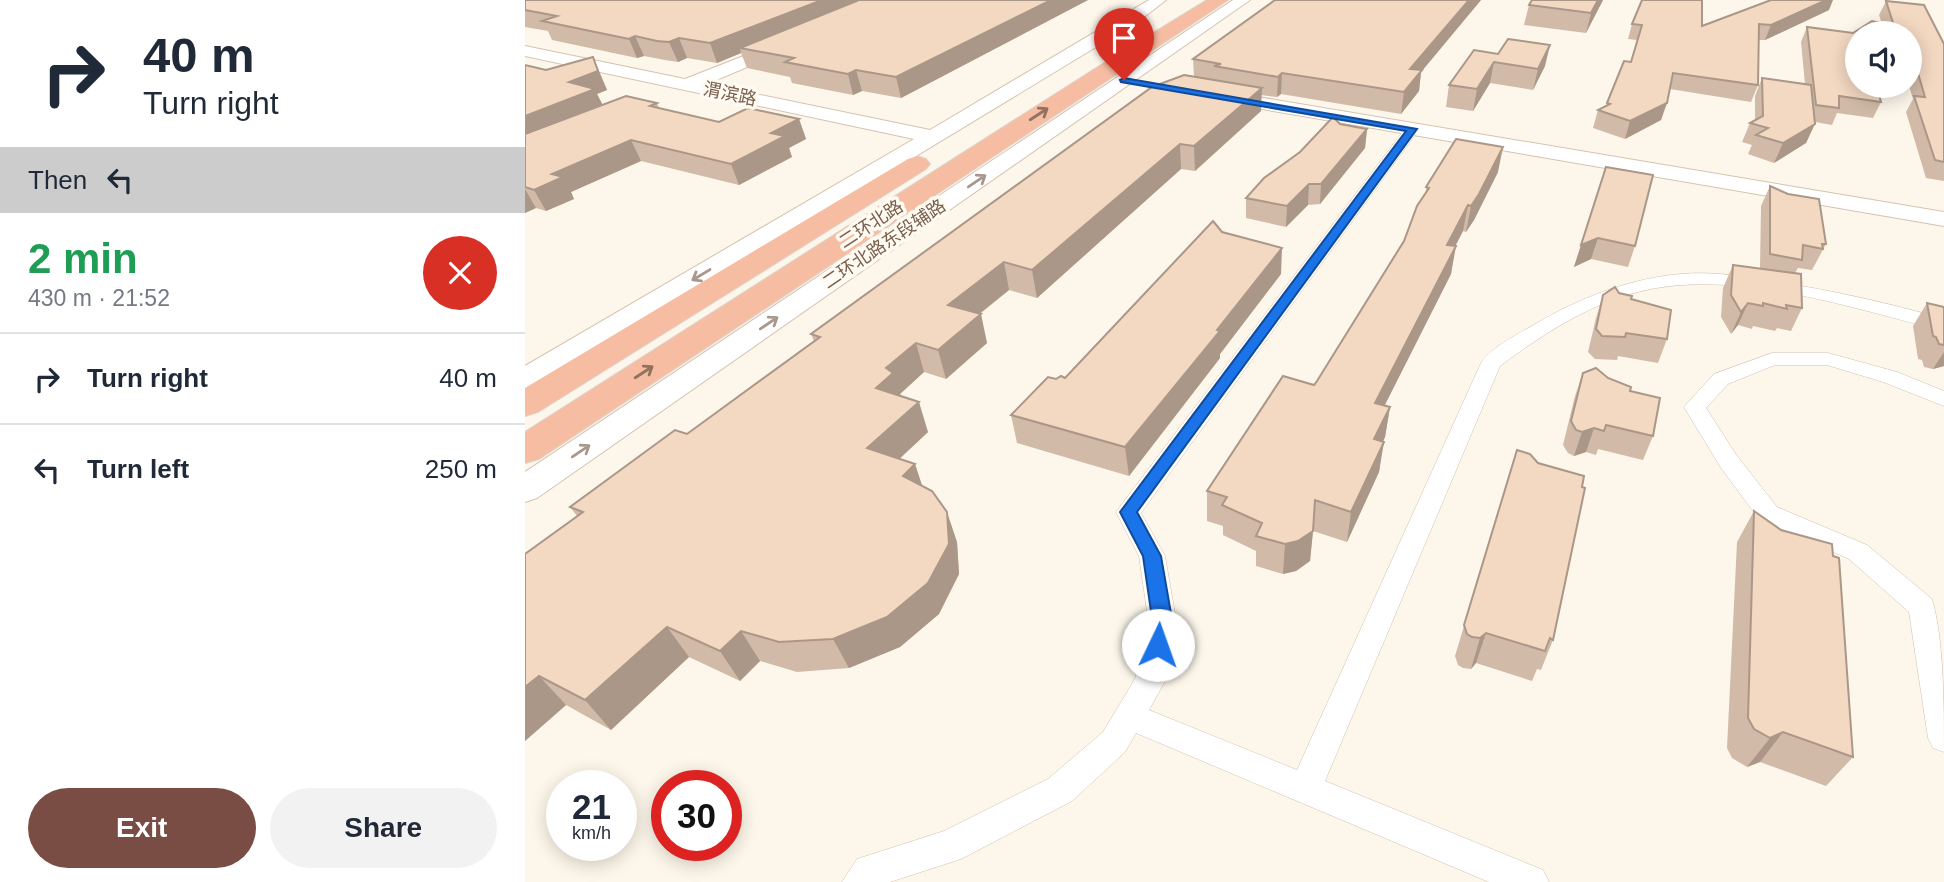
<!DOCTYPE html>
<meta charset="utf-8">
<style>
body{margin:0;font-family:Arial,"Noto Sans SC",sans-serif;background:#f2f2f3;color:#1f2937;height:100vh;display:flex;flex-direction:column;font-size:26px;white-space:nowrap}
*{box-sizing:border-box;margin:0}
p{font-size:23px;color:#747a83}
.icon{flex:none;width:38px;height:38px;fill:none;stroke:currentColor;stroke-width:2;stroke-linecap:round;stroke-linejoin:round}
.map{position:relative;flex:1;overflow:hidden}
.details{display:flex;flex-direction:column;background:#fff;width:525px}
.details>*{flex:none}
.top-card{background:#fff;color:#1f2937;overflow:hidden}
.tools{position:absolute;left:1320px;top:21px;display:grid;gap:14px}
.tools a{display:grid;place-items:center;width:77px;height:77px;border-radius:50%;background:#fff;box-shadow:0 4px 18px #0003;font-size:35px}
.speed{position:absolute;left:21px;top:770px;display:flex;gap:14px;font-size:35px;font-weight:700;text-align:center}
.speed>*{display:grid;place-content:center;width:91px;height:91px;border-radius:50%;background:#fff;box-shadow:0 4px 18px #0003;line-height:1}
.speed small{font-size:18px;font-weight:400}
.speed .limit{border:10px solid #d22;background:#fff;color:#111}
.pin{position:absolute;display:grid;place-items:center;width:60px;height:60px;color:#fff;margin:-72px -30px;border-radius:50% 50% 50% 0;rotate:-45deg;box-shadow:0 0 7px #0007}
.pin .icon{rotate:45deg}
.me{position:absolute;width:77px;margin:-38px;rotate:3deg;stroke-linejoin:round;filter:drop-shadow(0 0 5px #0008)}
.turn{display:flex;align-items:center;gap:24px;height:147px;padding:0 28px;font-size:32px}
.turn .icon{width:91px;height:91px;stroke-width:2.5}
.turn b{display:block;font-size:49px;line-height:60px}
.then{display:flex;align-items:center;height:66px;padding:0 28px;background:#0003;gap:14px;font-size:26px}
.round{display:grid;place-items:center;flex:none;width:74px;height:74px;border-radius:37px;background:#f2f2f3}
.head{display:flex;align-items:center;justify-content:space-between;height:119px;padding:0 28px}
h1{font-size:42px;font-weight:800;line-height:52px;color:#1e9e55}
.action{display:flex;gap:14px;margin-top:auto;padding:14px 28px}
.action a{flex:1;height:80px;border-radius:42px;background:#794d43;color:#fff;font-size:28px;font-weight:800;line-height:80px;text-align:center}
.action a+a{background:#f2f2f3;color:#1f2937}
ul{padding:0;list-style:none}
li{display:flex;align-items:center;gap:21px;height:91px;padding:0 28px;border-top:2px solid #e0e1e3}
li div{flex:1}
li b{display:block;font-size:26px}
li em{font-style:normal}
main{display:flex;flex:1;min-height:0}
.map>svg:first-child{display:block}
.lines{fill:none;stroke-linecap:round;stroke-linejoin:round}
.street-casing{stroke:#d0c0af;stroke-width:1}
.secondary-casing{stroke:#d6c2af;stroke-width:2}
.highway-casing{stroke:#dcd5d1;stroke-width:2}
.street{fill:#fff;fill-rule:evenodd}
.secondary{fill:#fff;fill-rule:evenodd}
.highway{fill:#f6bda2;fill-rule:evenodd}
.wall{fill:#d1baa7}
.shaded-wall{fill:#aa9788}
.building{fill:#f3d8c2;stroke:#aa9788;stroke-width:2}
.oneway{stroke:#92725e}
.oneway2{stroke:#a8978b}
.route{fill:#1a73e8;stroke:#114b97;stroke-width:2}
.labels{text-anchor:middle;stroke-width:7;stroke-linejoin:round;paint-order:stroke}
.far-street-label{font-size:18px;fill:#795f4d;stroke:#fffbf2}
</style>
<main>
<section class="details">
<div class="top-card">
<div class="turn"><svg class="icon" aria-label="right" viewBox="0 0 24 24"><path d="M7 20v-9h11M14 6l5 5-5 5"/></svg><div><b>40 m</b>Turn right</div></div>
<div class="then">Then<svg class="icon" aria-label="left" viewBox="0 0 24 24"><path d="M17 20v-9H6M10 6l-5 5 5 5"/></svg></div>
</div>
<div class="head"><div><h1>2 min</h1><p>430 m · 21:52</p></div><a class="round" style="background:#d93025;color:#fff"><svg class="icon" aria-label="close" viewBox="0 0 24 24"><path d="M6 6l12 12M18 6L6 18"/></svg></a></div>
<ul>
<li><svg class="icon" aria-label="right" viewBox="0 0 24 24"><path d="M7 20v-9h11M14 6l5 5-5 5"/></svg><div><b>Turn right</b></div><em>40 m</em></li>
<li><svg class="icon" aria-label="left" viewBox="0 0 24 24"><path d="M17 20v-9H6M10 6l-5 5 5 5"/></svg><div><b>Turn left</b></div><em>250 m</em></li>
</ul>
<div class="action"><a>Exit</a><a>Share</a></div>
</section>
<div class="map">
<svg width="1419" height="882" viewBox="0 0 1419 882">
<rect width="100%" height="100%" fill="#fdf7eb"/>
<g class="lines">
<defs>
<g id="street">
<path d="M887,125l7,4 -2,3 -276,381 24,43 12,69 -13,58 -15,27 148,60 184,-407c11,-17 38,-29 56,-40 41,-24 87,-42 134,-48 36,-5 72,1 107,7 56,9 111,21 166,37v12c-89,-22 -201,-60 -293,-42 -56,11 -107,44 -151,77l-175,415 218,89 6,12h-60l-353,-149 -11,19 -53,49 -111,58 -71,23h-48l15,-23 87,-28 104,-52 55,-47 32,-53 14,-54 -10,-69 -23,-44 291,-386z"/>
<path d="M1247,353h56l69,19 47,19v15l-61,-24 -56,-17h-52l-47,19 -22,24 31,48 40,51 90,38 65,54c12,40 12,109 12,153l-11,-4 -5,-10 -19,-126 -60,-53 -90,-40 -38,-51 -37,-61 30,-33z"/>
</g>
<g id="secondary">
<polygon points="624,0 641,0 614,21 11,386 0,388 0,366 389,139 0,56 0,46 160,79 259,40 265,41 267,45 265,49 182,84 405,130"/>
<polygon points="708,0 725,0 12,498 0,502 0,472"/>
<polygon points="691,90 1419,212 1419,226 684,100 682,96"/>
</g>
<g id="highway">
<polygon points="682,0 703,0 14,459 0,463 0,432 579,63"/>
<polygon points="392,156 401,159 405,164 401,169 13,412 0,416 0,388 383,159"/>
</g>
</defs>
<use href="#street" class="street-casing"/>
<use href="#secondary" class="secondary-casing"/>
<use href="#highway" class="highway-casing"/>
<use href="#street" class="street"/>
<use href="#secondary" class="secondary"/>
<use href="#highway" class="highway"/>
</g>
<g class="wall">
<polygon points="0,0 563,0 376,98 337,91 328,95 267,83 265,77 222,68 216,53 192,63 162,58 153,62 140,60 119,56 112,58 27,40 23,31 0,27"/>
<polygon points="750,0 956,0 896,72 894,91 876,114 756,94 752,97 736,95 736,111 670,171 656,169 512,298 484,290 455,314 462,343 421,379 399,372 375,394 403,432 374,459 390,464 397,485 432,542 434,574 414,614 375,647 324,668 272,672 235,661 215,681 164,657 86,730 41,705 0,741 0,554 52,516 45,507 162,434 289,341 286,334 669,77 668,59"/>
<polygon points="1078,0 1061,33 999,25 1004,5"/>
<polygon points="1361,1 1419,44 1419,181 1401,178 1381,112 1388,99 1384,86 1384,33 1332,33 1356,102 1348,118 1312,113 1307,125 1290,122 1281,143 1249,163 1223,154 1227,145 1217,142 1225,123 1230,120 1230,96 1237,78 1280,84 1276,42 1282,27 1328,33 1357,24 1354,15"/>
<polygon points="1304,10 1240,40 1234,40 1233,85 1226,102 1145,89 1136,120 1100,139 1068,128 1073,110 1081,106 1099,61 1106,62 1112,40 1103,39 1107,24 1177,26"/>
<polygon points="973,54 1020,66 1008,90 965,83 948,111 921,107 924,85"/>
<polygon points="68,57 82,90 72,94 78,105 132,103 134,108 194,122 274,119 281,139 264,148 267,157 214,185 116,161 46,192 49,199 21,211 11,208 0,213 0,65 21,70"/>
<polygon points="815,124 842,129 840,148 795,204 783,205 761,227 721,218 721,198 775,152"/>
<polygon points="1081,167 1110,246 1103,267 1066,259 1049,267"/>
<polygon points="973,172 949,220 941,232 938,231 930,246 926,274 860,405 865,407 860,437 858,442 854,472 822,542 788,531 785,561 771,571 758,574 731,566 731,551 698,535 698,526 682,521 682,491 792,381 879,241 901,192 901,187"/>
<polygon points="1245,186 1301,244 1287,270 1273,268 1270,273 1277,308 1266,331 1252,328 1250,331 1228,326 1227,329 1213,325 1206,334 1196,317 1198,288 1208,265 1235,269 1236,206"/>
<polygon points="697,232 756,274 695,354 695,358 604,476 492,443 486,415 540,378"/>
<polygon points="1094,293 1106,299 1142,339 1133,363 1093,356 1092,360 1070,359 1063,352 1071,318 1078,295"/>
<polygon points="1402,303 1419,307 1419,366 1408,369 1399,367 1397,360 1393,359 1388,326"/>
<polygon points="1058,373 1083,378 1105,391 1128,436 1118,460 1073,449 1071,455 1061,452 1049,456 1043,453 1038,445 1050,396"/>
<polygon points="992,450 1028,640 1016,670 1012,669 1007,681 951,663 946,669 938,668 933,665 930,656"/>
<polygon points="1229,511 1328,757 1301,786 1235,762 1222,767 1207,758 1202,748 1212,542"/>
</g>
<g class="shaded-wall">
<polygon points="297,0 348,0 215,48 216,53 192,63 185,43"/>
<polygon points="526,0 563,0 376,98 371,77"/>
<polygon points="944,0 956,0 896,72 894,91 876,114 879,92 885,69"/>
<polygon points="1073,0 1078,0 1061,33 1066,13"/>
<polygon points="1301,0 1308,0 1304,10 1240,40 1246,25"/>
<polygon points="110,36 119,56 112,58 104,39"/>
<polygon points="154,38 162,58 153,62 144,42"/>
<polygon points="1025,45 1020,66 1008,90 1013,69"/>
<polygon points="68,57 82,90 72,94 79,108 0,140 0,116"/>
<polygon points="969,62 965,83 948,111 952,89"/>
<polygon points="331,70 337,91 328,95 323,74"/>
<polygon points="757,73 756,94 752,97 753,77"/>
<polygon points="737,88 736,111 670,171 669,146"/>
<polygon points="1142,103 1136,120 1100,139 1105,121"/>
<polygon points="274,119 281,139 264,148 267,157 214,185 206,164 246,133"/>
<polygon points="1290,124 1281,143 1249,163 1258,143"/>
<polygon points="842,129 840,148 795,204 796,184"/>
<polygon points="106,140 116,161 46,192 49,199 21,211 9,190 27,174"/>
<polygon points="655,144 656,169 512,298 507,270"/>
<polygon points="978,147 973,172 949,220 941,232 946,206"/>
<polygon points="784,184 783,205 761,227 762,206"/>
<polygon points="0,189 11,208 0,213"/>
<polygon points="943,205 938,231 917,272 922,245"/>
<polygon points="1073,238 1066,259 1049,267 1056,245"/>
<polygon points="931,246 926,274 846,432 850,403"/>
<polygon points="757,248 756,274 695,354 695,358 604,476 600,447"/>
<polygon points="479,262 484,290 430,333 423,305"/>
<polygon points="1223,303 1213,325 1206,334 1216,312"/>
<polygon points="456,314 462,343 421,379 413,350"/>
<polygon points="391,343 399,372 375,394 378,403 351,388 361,368"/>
<polygon points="1419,352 1419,366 1408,369"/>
<polygon points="394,402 403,432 354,478 342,448"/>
<polygon points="865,407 860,437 845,469 849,439"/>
<polygon points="1069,428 1061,452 1049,456 1057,432"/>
<polygon points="859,442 854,472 822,542 826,512"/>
<polygon points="390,464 400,495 378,476"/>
<polygon points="422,512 432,542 434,574 414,614 375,647 324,668 308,639"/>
<polygon points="788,531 785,561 771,571 758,574 760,544"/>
<polygon points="142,627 164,657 86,730 60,700"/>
<polygon points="216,631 235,661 215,681 195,651"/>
<polygon points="961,633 951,663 946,669 955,638"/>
<polygon points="14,676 41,705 0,741 0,687"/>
<polygon points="1258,732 1235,762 1222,767 1245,738"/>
</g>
<g class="building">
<polygon points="0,0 297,0 185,43 154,38 144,42 132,41 110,36 104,39 17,21 32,16 0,10"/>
<polygon points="334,0 526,0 371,77 331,70 323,74 260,62 269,58 215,48"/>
<polygon points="750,0 944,0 885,69 897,70 879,92 757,73 753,77 689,66 696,64 668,59"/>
<polygon points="1007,0 1073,0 1066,13 1004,5"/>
<polygon points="1117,0 1177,0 1177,26 1246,0 1301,0 1246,25 1234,24 1233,85 1148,73 1142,103 1105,121 1073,110 1085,104 1082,103 1099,61 1106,62 1117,25 1107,24"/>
<polygon points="1361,1 1399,5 1419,44 1419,162 1410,160 1389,96 1400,97 1387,53 1384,53 1384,33 1332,33 1332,86 1352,86 1356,102 1314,96 1314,108 1291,105 1282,27 1328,33 1347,21 1369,26"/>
<polygon points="983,39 1025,45 1013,69 969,62 952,89 924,85 949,50 973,54"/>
<polygon points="68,57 73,71 44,82 70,89 0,116 0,65 21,70"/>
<polygon points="659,75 737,88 669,146 655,144 507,270 479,262 423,305 456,314 413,350 391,343 361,368 368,373 351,388 394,402 342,448 390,464 378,476 407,491 422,512 424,544 403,583 362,617 308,639 254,642 216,631 195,651 142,627 60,700 14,676 0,687 0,554 58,512 45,507 150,430 162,434 295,337 286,334 627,87"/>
<polygon points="1237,78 1286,85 1290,124 1258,143 1231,135 1243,128 1225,123 1238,116"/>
<polygon points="101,96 132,103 125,106 194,122 223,108 274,119 246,133 260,136 206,164 106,140 27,174 38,177 9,190 0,187 0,134"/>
<polygon points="808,117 815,124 842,129 796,184 784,184 762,206 721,198 739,178 775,152"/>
<polygon points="931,139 978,147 954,194 946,206 943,205 922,245 931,246 850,403 865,407 849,439 859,442 826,512 790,500 788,531 773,541 760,544 731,536 737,523 697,505 702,497 682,491 758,376 789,385 792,381 879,241 892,206 904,188 901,187"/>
<polygon points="1081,167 1128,175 1110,246 1073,238 1056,245"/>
<polygon points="1245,186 1263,194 1294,199 1301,244 1297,244 1298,249 1278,245 1277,260 1245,254"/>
<polygon points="688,221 697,232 757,248 692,330 695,331 600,447 486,415 523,377 531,379 536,376 540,378"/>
<polygon points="1208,265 1276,274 1277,308 1261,305 1262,309 1238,303 1238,306 1223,303 1216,312 1206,295"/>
<polygon points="1090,287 1094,293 1107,296 1106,299 1146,310 1142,339 1101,333 1100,337 1077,336 1071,329 1078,295"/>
<polygon points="1402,303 1419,307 1419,345 1414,344 1411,337 1408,336"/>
<polygon points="1071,368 1083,378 1106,387 1105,391 1135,398 1128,436 1081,425 1079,431 1069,428 1057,432 1051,430 1046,421 1058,373"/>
<polygon points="992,450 1005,454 1013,463 1059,476 1057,487 1060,488 1028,640 1025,638 1020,651 961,633 955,638 947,637 942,634 939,625"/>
<polygon points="1229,511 1256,530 1307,544 1308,556 1314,558 1328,757 1258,732 1245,738 1229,729 1223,718"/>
</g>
<defs><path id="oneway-shaft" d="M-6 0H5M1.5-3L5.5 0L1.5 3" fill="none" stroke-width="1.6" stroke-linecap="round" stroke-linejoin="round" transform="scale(1.75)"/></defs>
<g class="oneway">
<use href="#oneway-shaft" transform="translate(514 114) rotate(-33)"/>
<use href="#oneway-shaft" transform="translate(119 372) rotate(-33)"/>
</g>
<g class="oneway2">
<use href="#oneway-shaft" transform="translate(452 181) rotate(-34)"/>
<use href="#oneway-shaft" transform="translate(176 275) rotate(149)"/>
<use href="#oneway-shaft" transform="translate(244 323) rotate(-34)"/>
<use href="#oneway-shaft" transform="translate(56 451) rotate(-34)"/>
</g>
<polygon class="route" points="599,78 892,129 612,512 636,556 648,625 640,650 633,653 626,650 623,645 628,625 618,556 595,512 881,131 596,82 595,80"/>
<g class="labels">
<g class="far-street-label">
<text transform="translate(205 94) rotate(12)" y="6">渭滨路</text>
<text transform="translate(346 224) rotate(-33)" y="6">二环北路</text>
<text transform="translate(359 244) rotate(-34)" y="6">二环北路东段辅路</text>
</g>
</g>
</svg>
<div class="tools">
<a><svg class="icon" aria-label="sound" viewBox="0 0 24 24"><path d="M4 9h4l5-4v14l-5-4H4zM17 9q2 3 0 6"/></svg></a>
</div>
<div class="speed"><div>21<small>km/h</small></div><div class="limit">30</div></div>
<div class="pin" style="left:599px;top:80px;background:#d93025"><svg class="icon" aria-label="arrive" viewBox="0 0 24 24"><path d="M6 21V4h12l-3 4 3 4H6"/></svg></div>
<svg class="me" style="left:633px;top:645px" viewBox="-20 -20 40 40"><circle r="19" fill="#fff"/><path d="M0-13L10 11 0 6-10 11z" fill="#1a73e8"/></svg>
</div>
</main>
